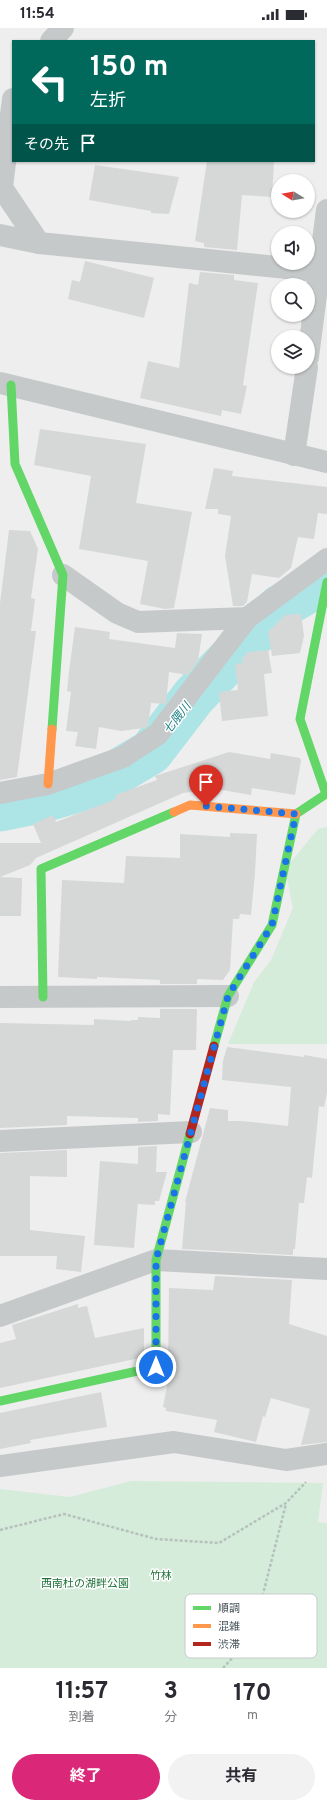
<!DOCTYPE html>
<html lang="ja">
<meta charset="utf-8">
<style>
body{margin:0;font-family:Overpass,"Noto Sans JP",sans-serif;background:#f2f2f3;color:#2b2b33;height:100vh;display:flex;flex-direction:column;font-size:15px;white-space:nowrap}
*{box-sizing:border-box;margin:0}
p{font-size:13px;color:#7c7c81}
.icon{flex:none;width:22px;height:22px;fill:none;stroke:currentColor;stroke-width:2;stroke-linecap:round;stroke-linejoin:round}
.map{position:relative;height:1640px;overflow:hidden}
.sheet{display:flex;flex-direction:column;background:#fff;flex:1}
.sheet>*{flex:none}
.hud{position:absolute;left:12px;top:12px;width:303px;height:122px;border-radius:0px;box-shadow:0 1px 3px #0004;background:#00695c;color:#fff;overflow:hidden}
.needle{width:26px;rotate:281deg}
.buttons{position:absolute;left:271px;top:146px;display:grid;gap:8px}
.buttons a{display:grid;place-items:center;width:44px;height:44px;border-radius:50%;background:#fff;box-shadow:0 1px 3px #0004;font-size:20px}
.pin{position:absolute;display:grid;place-items:center;width:34px;height:34px;color:#fff;margin:-41px -17px;border-radius:50% 50% 50% 0;rotate:-45deg;box-shadow:0 0 4px #0007}
.pin .icon{rotate:45deg}
.me{position:absolute;width:44px;margin:-22px;rotate:0deg;stroke-linejoin:round;filter:drop-shadow(0 0 3px #0008)}
.turn{display:flex;align-items:center;gap:14px;height:84px;padding:0 12px;font-size:18px}
.turn .icon{width:52px;height:52px;stroke-width:2.5}
.turn b{display:block;font-size:28px;line-height:34px}
.then{display:flex;align-items:center;height:38px;padding:0 12px;background:#0003;gap:8px;font-size:15px}
.eta{display:flex;justify-content:space-evenly;align-items:center;height:68px;text-align:center}
.eta b{font-size:24px;font-weight:700;line-height:28px}
.action{display:flex;gap:8px;margin-top:auto;padding:8px 12px}
.action a{flex:1;height:46px;border-radius:24px;background:#db2777;color:#fff;font-size:16px;font-weight:700;line-height:46px;text-align:center}
.action a+a{background:#f2f2f3;color:#2b2b33}
.status{display:flex;justify-content:space-between;align-items:center;height:28px;padding:0 20px;background:#fff;direction:ltr}
.status svg{height:11px;fill:currentColor}
.map>svg:first-child{display:block}
.green{fill:#d5ecda}
.lines{fill:none;stroke-linecap:round;stroke-linejoin:round}
.river{stroke:#ade4e6;stroke-width:45}
.building{fill:#d6d7d7}
.path{stroke:#b6c1bc;stroke-width:2.5;stroke-dasharray:3 2;stroke-linecap:butt}
.street{stroke:#c6c9ca;stroke-width:22}
.fast{stroke:#63d668;stroke-width:9}
.slow{stroke:#ff974d;stroke-width:9}
.jam{stroke:#b3261e;stroke-width:9}
.route{stroke:#1a73e8;stroke-width:7;stroke-dasharray:0 12.6}
.labels{text-anchor:middle;stroke-width:3;stroke-linejoin:round;paint-order:stroke}
.park-label{font-size:11px;fill:#20723b;stroke:#fff}
.water-label{font-size:12px;font-style:italic;fill:#1a8084;stroke:#fff}
.key{fill:#fff;stroke:#c8cbcd;stroke-width:1}
.key-label{font-size:11px;fill:#475359}
</style>
<div class="status"><b>11:54</b><svg viewBox="0 0 49 12"><path d="M0 12V9h3v3zM5 12V6h3v6zM10 12V3h3v9zM15 12V0h3v12zM26 1h20v11H26zM47 4h2v5h-2z"/></svg></div>
<div class="map">
<svg width="327" height="1640" viewBox="0 0 327 1640">
<rect width="100%" height="100%" fill="#efeeee"/>
<g class="green">
<polygon points="327,799 327,1016 228,1016 254,954 271,932 293,880 285,841 318,801"/>
<polygon points="131,1453 323,1455 318,1494 327,1495 327,1640 0,1640 0,1461 70,1469"/>
</g>
<g class="lines">
<polyline class="river" points="0,781 40,773 95,757 151,724 194,668 280,579 327,552"/>
</g>
<g class="building">
<polygon points="207,133 274,133 272,169 242,167 237,222 204,219 204,215 195,213"/>
<polygon points="95,137 179,149 169,186 151,185 151,183 89,172"/>
<polygon points="85,233 154,250 144,290 68,271 72,252 80,254"/>
<polygon points="200,244 234,247 234,252 258,255 243,357 247,358 241,386 222,382 221,388 140,370 148,333 179,340 189,255 198,257"/>
<polygon points="40,401 146,416 136,475 192,484 174,580 165,581 140,576 148,533 79,521 91,448 34,437"/>
<polygon points="214,440 233,443 232,448 327,459 327,486 318,485 314,511 298,509 291,540 279,550 252,546 247,574 243,578 233,578 225,528 231,488 218,486 218,481 205,481"/>
<polygon points="9,502 30,503 38,521 31,570 35,571 31,603 36,603 17,749 0,752 0,575"/>
<polygon points="301,586 304,608 300,625 272,628 268,604 285,587"/>
<polygon points="75,599 110,604 109,611 175,620 177,605 202,606 198,633 188,647 169,644 166,676 151,675 148,698 144,700 121,703 99,699 96,721 75,718 78,704 66,703 71,664 67,663 69,643"/>
<polygon points="268,622 272,645 264,646 268,688 222,693 219,664 238,662 235,636 243,635 242,631 248,624"/>
<polygon points="229,724 270,731 271,725 300,730 301,733 295,767 252,760 251,767 216,761 183,765 36,830 30,837 0,849 0,815 41,815 33,796 53,787 56,794 116,771 115,767 157,752 155,748"/>
<polygon points="230,805 257,806 255,845 251,887 240,886 239,891 233,891 230,942 223,952 197,951 197,956 160,956 160,952 97,949 97,951 58,949 62,852 124,855 126,828 180,830 180,806 230,809"/>
<polygon points="0,849 22,850 21,888 0,888"/>
<polygon points="160,981 197,981 196,1022 173,1022 170,1087 158,1086 158,1093 138,1094 138,1090 67,1088 67,1097 0,1100 0,995 94,997 94,991 131,993 131,992 138,992 138,989 160,990"/>
<polygon points="227,1019 304,1029 304,1027 327,1031 327,1064 324,1079 319,1078 312,1150 307,1149 304,1175 299,1175 295,1221 293,1221 293,1227 182,1221 186,1174 185,1174 210,1080 228,1082 228,1093 242,1093 288,1098 291,1059 222,1052 223,1033"/>
<polygon points="157,1118 156,1144 167,1144 159,1173 155,1173 155,1177 138,1176 138,1174 134,1220 94,1217 100,1133 138,1136 138,1119"/>
<polygon points="67,1122 67,1149 30,1148 30,1202 85,1208 81,1244 56,1241 57,1228 0,1228 0,1125"/>
<polygon points="215,1248 292,1252 289,1296 327,1308 327,1414 301,1417 310,1381 271,1370 265,1389 263,1388 256,1414 214,1404 217,1392 166,1383 166,1380 163,1379 170,1343 168,1343 169,1260 213,1262"/>
<polygon points="78,1276 78,1280 87,1278 95,1310 144,1300 144,1329 0,1360 0,1315 16,1311 12,1297"/>
<polygon points="101,1364 107,1399 30,1412 31,1415 0,1421 0,1385"/>
</g>
<g class="lines">
<g class="path">
<polyline points="0,1502 64,1486 156,1511 219,1515 286,1475 306,1454"/>
<polyline points="223,1640 252,1609 286,1476"/>
</g>
<g class="street">
<polyline points="51,13 63,0"/>
<polyline points="0,157 39,215 327,244"/>
<polyline points="2,159 13,71"/>
<polyline points="0,207 39,215"/>
<polyline points="308,329 327,182"/>
<polyline points="0,355 327,434"/>
<polyline points="294,427 307,339"/>
<polyline points="63,547 117,585 138,594 247,590 327,531"/>
<polyline points="0,765 48,756 123,729 158,706 247,590"/>
<polyline points="0,969 228,968"/>
<polyline points="0,1113 191,1104"/>
<polyline points="0,1288 156,1232 327,1241"/>
<polyline points="0,1438 174,1414 286,1432 327,1426"/>
</g>
<g class="fast">
<polyline points="11,357 15,436 63,547 52,701"/>
<polyline points="43,969 41,841 174,784"/>
<polyline points="214,1018 228,968 272,897 296,786 326,766 300,691 327,554"/>
<polyline points="0,1373 156,1339 156,1232 190,1106"/>
</g>
<g class="slow">
<polyline points="48,756 52,701"/>
<polyline points="174,784 190,777 296,786"/>
</g>
<polyline class="jam" points="190,1106 214,1018"/>
</g>
<g class="lines">
<polyline class="route" points="156,1339 156,1232 228,968 272,897 296,786 206,778"/>
</g>
<g class="labels">
<g class="park-label">
<text x="161" y="1551">竹林</text>
<text x="85" y="1559">西南杜の湖畔公園</text>
</g>
<g class="water-label">
<text transform="translate(177 690) rotate(-52)" y="4">七隈川</text>
</g>
</g>
<rect x="185" y="1566" width="132" height="64" rx="6" class="key"/>
<rect x="193" y="1578" width="18" height="4" fill="#63d668"/>
<rect x="193" y="1596" width="18" height="4" fill="#ff974d"/>
<rect x="193" y="1614" width="18" height="4" fill="#b3261e"/>
<g class="key-label">
<text x="218" y="1584">順調</text>
<text x="218" y="1602">混雑</text>
<text x="218" y="1620">渋滞</text>
</g>
</svg>
<div class="buttons">
<a><svg class="needle" viewBox="-14 -14 28 28"><path d="M0-13l5 13h-10z" fill="#e53935"/><path d="M0 13l5-13h-10z" fill="#7c7c81"/></svg></a>
<a><svg class="icon" aria-label="sound" viewBox="0 0 24 24"><path d="M4 9h4l5-4v14l-5-4H4zM17 9q2 3 0 6"/></svg></a>
<a><svg class="icon" aria-label="search" viewBox="0 0 24 24"><circle cx="10" cy="10" r="6"/><path d="M15 15l6 6"/></svg></a>
<a><svg class="icon" aria-label="layers" viewBox="0 0 24 24"><path d="M12 4l9 5-9 5-9-5zM3 14l9 5 9-5"/></svg></a>
</div>
<div class="pin" style="left:206px;top:778px;background:#d93025"><svg class="icon" aria-label="arrive" viewBox="0 0 24 24"><path d="M6 21V4h12l-3 4 3 4H6"/></svg></div>
<svg class="me" style="left:156px;top:1339px" viewBox="-20 -20 40 40"><circle r="17" fill="#1a73e8" stroke="#fff" stroke-width="3"/><path d="M0-11L8 9 0 5-8 9z" fill="#fff"/></svg>
<div class="hud">
<div class="turn"><svg class="icon" aria-label="left" viewBox="0 0 24 24"><path d="M17 20v-9H6M10 6l-5 5 5 5"/></svg><div><b>150 m</b>左折</div></div>
<div class="then">その先<svg class="icon" aria-label="arrive" viewBox="0 0 24 24"><path d="M6 21V4h12l-3 4 3 4H6"/></svg></div>
</div>
</div>
<section class="sheet">
<div class="eta">
<div><b>11:57</b><p>到着</p></div>
<div><b>3</b><p>分</p></div>
<div><b>170</b><p>m</p></div>
</div>
<div class="action"><a>終了</a><a>共有</a></div>
</section>
